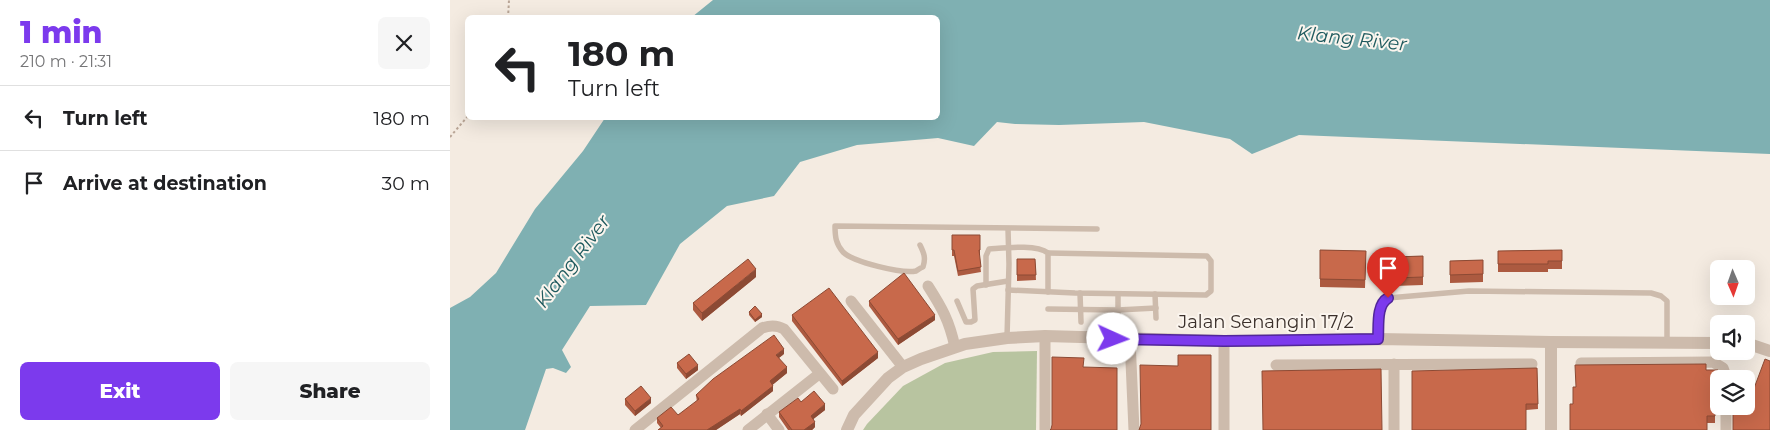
<!DOCTYPE html>
<meta charset="utf-8">
<style>
body{margin:0;font-family:Montserrat,sans-serif;background:#f6f6f6;color:#202124;height:100vh;display:flex;flex-direction:column;font-size:19px;white-space:nowrap}
*{box-sizing:border-box;margin:0}
p{font-size:16px;color:#757577}
.icon{flex:none;width:28px;height:28px;fill:none;stroke:currentColor;stroke-width:2;stroke-linecap:round;stroke-linejoin:round}
.map{position:relative;flex:1;overflow:hidden}
.side{display:flex;flex-direction:column;background:#fff;width:450px}
.side>*{flex:none}
.guide{position:absolute;left:15px;top:15px;width:475px;height:105px;border-radius:8px;box-shadow:0 5px 20px #0002;background:#fff;color:#202124;overflow:hidden}
.needle{width:32px;rotate:178deg}
.fabs{position:absolute;left:1260px;top:260px;display:grid;gap:10px}
.fabs a{display:grid;place-items:center;width:45px;height:45px;border-radius:8px;background:#fff;box-shadow:0 5px 20px #0002;font-size:25px}
.pin{position:absolute;display:grid;place-items:center;width:42px;height:42px;color:#fff;margin:-51px -21px;border-radius:50% 50% 50% 0;rotate:-45deg;box-shadow:0 0 5px #0007}
.pin .icon{rotate:45deg}
.me{position:absolute;width:55px;margin:-28px;rotate:92deg;stroke-linejoin:round;filter:drop-shadow(0 0 4px #0008)}
.turn{display:flex;align-items:center;gap:18px;height:105px;padding:0 20px;font-size:22px}
.turn .icon{width:65px;height:65px;stroke-width:2.5}
.turn b{display:block;font-size:35px;line-height:42px}
.round{display:grid;place-items:center;flex:none;width:52px;height:52px;border-radius:8px;background:#f6f6f6}
.overview{display:flex;align-items:center;justify-content:space-between;height:85px;padding:0 20px}
h1{font-size:30px;font-weight:800;line-height:38px;color:#7c3aed}
.cta{display:flex;gap:10px;margin-top:auto;padding:10px 20px}
.cta a{flex:1;height:58px;border-radius:8px;background:#7c3aed;color:#fff;font-size:20px;font-weight:800;line-height:58px;text-align:center}
.cta a+a{background:#f6f6f6;color:#202124}
ul{padding:0;list-style:none}
li{display:flex;align-items:center;gap:15px;height:65px;padding:0 20px;border-top:1px solid #e0e0e0}
li div{flex:1}
li b{display:block;font-size:19px}
li em{font-style:normal}
main{display:flex;flex:1;min-height:0}
.map>svg:first-child{display:block}
.green{fill:#b8c4a0}
.water{fill:#7fb0b2}
.lines{fill:none;stroke-linecap:round;stroke-linejoin:round}
.path{stroke:#b9a596;stroke-width:2;stroke-dasharray:2.5 2.5;stroke-linecap:butt}
.service{stroke:#cdbbac;stroke-width:5.5}
.minor{stroke:#cdbbac;stroke-width:11}
.tertiary{stroke:#cdbbac;stroke-width:12}
.wall{fill:#ac5a40}
.shaded-wall{fill:#8c4a34}
.building{fill:#c8694b;stroke:#8c4a34}
.route-casing{stroke:#51269a;stroke-width:12}
.route{stroke:#7c3aed;stroke-width:9}
.labels{text-anchor:middle;stroke-width:4;stroke-linejoin:round;paint-order:stroke}
.street-label{font-size:18px;fill:#3b302b;stroke:#fbf5ee}
.water-label{font-size:19px;font-style:italic;fill:#1f5a5e;stroke:#fbf5ee}
</style>
<main>
<section class="side">
<div class="overview"><div><h1>1 min</h1><p>210 m · 21:31</p></div><a class="round"><svg class="icon" aria-label="close" viewBox="0 0 24 24"><path d="M6 6l12 12M18 6L6 18"/></svg></a></div>
<ul>
<li><svg class="icon" aria-label="left" viewBox="0 0 24 24"><path d="M17 20v-9H6M10 6l-5 5 5 5"/></svg><div><b>Turn left</b></div><em>180 m</em></li>
<li><svg class="icon" aria-label="arrive" viewBox="0 0 24 24"><path d="M6 21V4h12l-3 4 3 4H6"/></svg><div><b>Arrive at destination</b></div><em>30 m</em></li>
</ul>
<div class="cta"><a>Exit</a><a>Share</a></div>
</section>
<div class="map">
<svg width="1320" height="430" viewBox="0 0 1320 430">
<rect width="100%" height="100%" fill="#f4ebe1"/>
<polygon class="green" points="587,351 586,430 413,430 417,424 453,386 495,363 543,352"/>
<polygon class="water" points="263,0 1320,0 1320,154 849,135 802,154 780,139 694,122 609,125 565,124 547,122 524,146 488,138 407,145 350,162 324,196 277,206 230,244 196,305 140,306 112,350 121,367 116,373 103,368 96,369 75,430 0,430 0,308 20,297 46,273 85,209 133,151 155,118 488,118 488,18 242,17"/>
<g class="lines">
<g class="path">
<polyline points="58,18 59,0"/>
<polyline points="0,137 18,116"/>
</g>
<g class="service">
<path d="M470,245c4,8 6,13 3,22 -3,1 -5,3 -7,4 -14,3 -63,-9 -73,-19 -7,-8 -8,-15 -8,-26l262,3"/>
<path d="M536,285v-29l3,-7c15,-1 47,-5 59,4v39"/>
<polyline points="558,290 625,293 756,295 761,291 761,261 757,256 598,253"/>
<polyline points="630,293 631,322"/>
<polyline points="705,294 706,318"/>
<polyline points="507,301 516,322 521,322 525,320 523,289 527,286 558,281"/>
<polyline points="598,309 668,310 706,308"/>
<polyline points="668,319 668,294"/>
<polyline points="557,338 559,264 558,229"/>
<path d="M928,339c1,-13 -2,-34 10,-41l81,-7 182,2 10,3 6,5v41"/>
</g>
<g class="minor">
<path d="M478,286c14,22 21,34 27,61"/>
<polyline points="401,301 453,367"/>
<polyline points="680,339 684,430"/>
<polyline points="774,341 774,430"/>
<polyline points="1131,363 1263,362 1273,368 1277,379"/>
<polyline points="826,365 1082,364"/>
<polyline points="317,414 329,430"/>
<path d="M185,430l127,-102c8,-3 15,-3 22,1l49,60"/>
<polyline points="298,430 369,374"/>
<polyline points="595,430 595,336"/>
<polyline points="944,430 944,364"/>
<polyline points="1276,430 1276,406"/>
</g>
<g class="tertiary">
<polyline points="1101,342 1101,430"/>
<polyline points="1296,343 1320,351"/>
<polyline points="397,430 404,415 438,378 453,367 471,359 515,344 557,338 595,336 774,341 928,339 1101,342 1269,343"/>
</g>
</g>
<g class="wall">
<polygon points="502,235 530,235 530,255 529,255 531,272 508,276 504,256 502,256"/>
<polygon points="870,250 916,251 915,288 870,287"/>
<polygon points="1112,250 1112,269 1098,269 1098,272 1048,272 1048,251"/>
<polygon points="973,256 973,285 944,286 944,257"/>
<polygon points="567,259 585,259 586,280 567,281"/>
<polygon points="1033,260 1033,282 1000,283 1000,261"/>
<polygon points="306,277 252,321 243,310 243,303"/>
<polygon points="419,301 485,320 448,345 419,306"/>
<polygon points="299,312 312,317 305,322 299,315"/>
<polygon points="342,315 428,358 392,386 342,321"/>
<polygon points="334,354 329,358 337,373 322,385 323,391 291,416 290,414 266,430 208,430 211,428 207,423 207,418 228,415 247,402 246,395"/>
<polygon points="227,363 248,370 236,379 227,368"/>
<polygon points="1087,368 1088,409 1076,410 962,430"/>
<polygon points="1256,370 1269,391 1269,406 1268,407 1265,407 1265,423 1257,423 1123,404"/>
<polygon points="175,399 201,403 185,416 175,405"/>
<polygon points="351,402 375,410 363,419 365,427 362,430 338,430 329,417 329,412"/>
</g>
<g class="shaded-wall">
<polygon points="306,269 306,277 252,321 252,313"/>
<polygon points="312,314 312,317 305,322 305,320"/>
<polygon points="485,315 485,320 448,345 448,339"/>
<polygon points="334,349 334,354 326,360 326,355"/>
<polygon points="428,352 428,358 392,386 392,381"/>
<polygon points="248,365 248,370 236,379 236,374"/>
<polygon points="337,367 337,373 320,387 320,381"/>
<polygon points="323,386 323,391 291,416 291,411"/>
<polygon points="201,398 201,403 185,416 185,411"/>
<polygon points="375,404 375,410 361,421 361,416"/>
<polygon points="290,409 290,414 266,430 257,430"/>
<polygon points="365,422 365,427 362,430 354,430"/>
</g>
<g class="building">
<polygon points="502,235 530,235 530,250 529,250 531,267 508,271 504,250 502,250"/>
<polygon points="870,250 916,251 915,280 870,279"/>
<polygon points="1112,250 1112,261 1098,261 1098,264 1048,264 1048,251"/>
<polygon points="973,256 973,277 944,278 944,257"/>
<polygon points="298,259 306,269 252,313 243,303"/>
<polygon points="567,259 585,259 586,275 567,275"/>
<polygon points="1033,260 1033,274 1000,275 1000,261"/>
<polygon points="454,273 485,315 448,339 419,301"/>
<polygon points="379,288 428,352 392,381 342,315"/>
<polygon points="305,306 312,314 305,320 299,312"/>
<polygon points="324,335 334,349 326,355 337,367 320,381 323,386 291,411 290,409 257,430 208,430 213,426 207,418 221,407 228,415 249,399 246,395 263,379"/>
<polygon points="239,354 248,365 236,374 227,363"/>
<polygon points="728,355 761,355 761,430 689,430 691,424 690,365 728,366"/>
<polygon points="602,357 634,358 633,367 667,368 667,430 600,430 601,429 602,425"/>
<polygon points="1315,359 1320,361 1320,430 1283,430 1283,406 1296,406 1296,391 1303,391"/>
<polygon points="1256,364 1256,370 1268,370 1268,391 1269,391 1268,401 1265,401 1265,416 1257,416 1257,430 1120,430 1120,404 1123,404 1123,387 1126,387 1125,365"/>
<polygon points="1087,368 1088,404 1076,404 1076,430 962,430 962,371"/>
<polygon points="931,369 932,430 813,430 812,371"/>
<polygon points="191,386 201,398 185,411 175,399"/>
<polygon points="364,391 375,404 361,416 365,422 354,430 342,430 329,412 348,398 351,402"/>
</g>
<g class="lines">
<defs>
<path id="route" d="M663,339l111,2 154,-2c1,-13 -2,-34 10,-41"/>
</defs>
<use href="#route" class="route-casing"/>
<use href="#route" class="route"/>
</g>
<g class="labels">
<g class="street-label">
<text x="816" y="328">Jalan Senangin 17/2</text>
</g>
<g class="water-label">
<text transform="translate(902 38) rotate(6)" y="7">Klang River</text>
<text transform="translate(122 261) rotate(-53)" y="7">Klang River</text>
</g>
</g>
</svg>
<div class="fabs">
<a><svg class="needle" viewBox="-14 -14 28 28"><path d="M0-13l5 13h-10z" fill="#e53935"/><path d="M0 13l5-13h-10z" fill="#757577"/></svg></a>
<a><svg class="icon" aria-label="sound" viewBox="0 0 24 24"><path d="M4 9h4l5-4v14l-5-4H4zM17 9q2 3 0 6"/></svg></a>
<a><svg class="icon" aria-label="layers" viewBox="0 0 24 24"><path d="M12 4l9 5-9 5-9-5zM3 14l9 5 9-5"/></svg></a>
</div>
<div class="pin" style="left:938px;top:298px;background:#d93025"><svg class="icon" aria-label="arrive" viewBox="0 0 24 24"><path d="M6 21V4h12l-3 4 3 4H6"/></svg></div>
<svg class="me" style="left:663px;top:339px" viewBox="-20 -20 40 40"><circle r="19" fill="#fff"/><path d="M0-13L10 11 0 6-10 11z" fill="#7c3aed"/></svg>
<div class="guide">
<div class="turn"><svg class="icon" aria-label="left" viewBox="0 0 24 24"><path d="M17 20v-9H6M10 6l-5 5 5 5"/></svg><div><b>180 m</b>Turn left</div></div>
</div>
</div>
</main>
